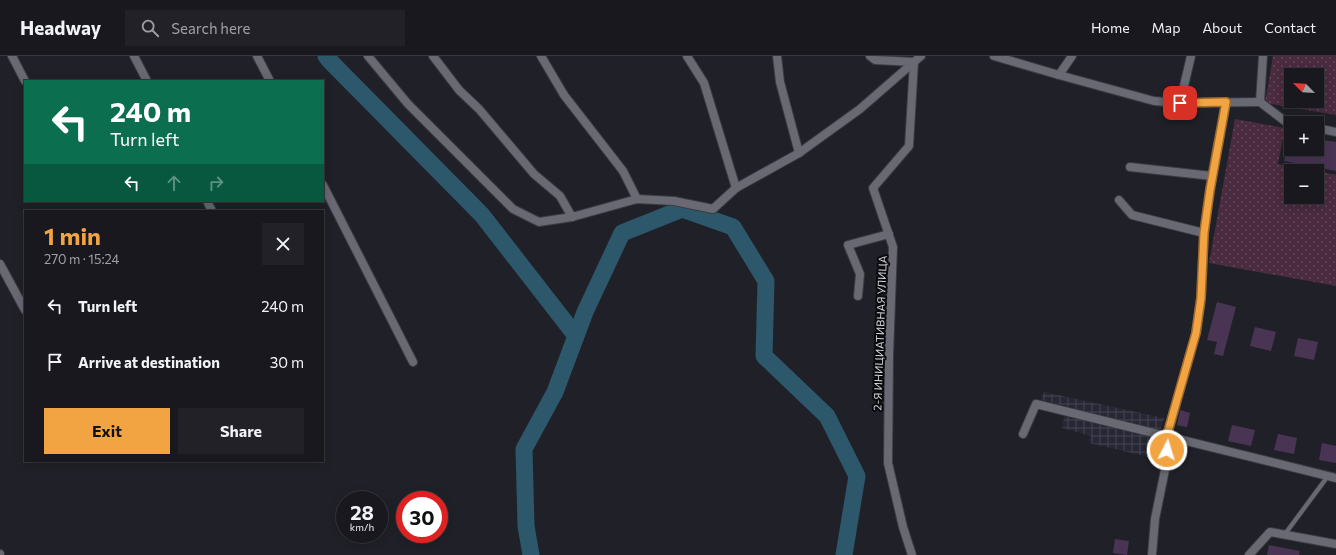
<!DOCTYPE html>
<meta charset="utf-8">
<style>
body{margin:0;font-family:Commissioner,sans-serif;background:#212127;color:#f1f3f6;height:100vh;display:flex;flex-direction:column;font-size:15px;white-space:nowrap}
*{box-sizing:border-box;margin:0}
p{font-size:13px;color:#9fa0a4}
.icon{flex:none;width:22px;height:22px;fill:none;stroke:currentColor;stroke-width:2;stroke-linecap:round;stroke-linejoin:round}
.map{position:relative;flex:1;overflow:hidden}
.side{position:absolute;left:24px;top:154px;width:300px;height:252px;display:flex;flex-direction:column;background:#18181e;border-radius:0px;box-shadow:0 2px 10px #0003,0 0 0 1px #36373c}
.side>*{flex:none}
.banner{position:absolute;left:24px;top:24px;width:300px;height:122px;border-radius:0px;box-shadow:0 2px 10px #0003,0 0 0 1px #36373c;background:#0b6e4f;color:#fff;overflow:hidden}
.needle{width:26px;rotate:294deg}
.buttons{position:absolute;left:1284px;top:12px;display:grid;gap:8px}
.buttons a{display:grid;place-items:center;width:40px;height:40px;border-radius:0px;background:#18181e;box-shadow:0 2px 10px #0003,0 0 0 1px #36373c;font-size:20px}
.speed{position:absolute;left:336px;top:435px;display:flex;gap:8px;font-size:20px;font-weight:700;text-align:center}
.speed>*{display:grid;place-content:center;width:52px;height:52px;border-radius:50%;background:#18181e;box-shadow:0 2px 10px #0003,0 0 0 1px #36373c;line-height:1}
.speed small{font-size:10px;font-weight:400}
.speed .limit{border:6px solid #d22;background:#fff;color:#111}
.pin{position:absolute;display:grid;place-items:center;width:34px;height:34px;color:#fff;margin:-17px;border-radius:8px;box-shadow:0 2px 6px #0006}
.me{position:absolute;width:44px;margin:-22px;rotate:5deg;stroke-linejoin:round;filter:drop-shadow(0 0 3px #0008)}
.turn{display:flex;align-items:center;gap:14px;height:84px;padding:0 20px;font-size:18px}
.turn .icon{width:52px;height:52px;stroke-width:2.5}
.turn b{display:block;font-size:28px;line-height:34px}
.lanes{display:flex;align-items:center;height:38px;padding:0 20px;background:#0003;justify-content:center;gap:20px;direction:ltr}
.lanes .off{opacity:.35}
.round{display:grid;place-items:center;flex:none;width:42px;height:42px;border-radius:0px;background:#212127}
.headline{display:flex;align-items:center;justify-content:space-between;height:68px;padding:0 20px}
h1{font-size:24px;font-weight:700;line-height:30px;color:#f3a442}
.action{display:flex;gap:8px;margin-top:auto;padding:8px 20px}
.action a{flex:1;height:46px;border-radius:0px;background:#f3a442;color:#111;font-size:16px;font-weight:700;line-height:46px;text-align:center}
.action a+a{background:#212127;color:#f1f3f6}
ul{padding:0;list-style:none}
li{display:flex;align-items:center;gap:12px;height:56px;padding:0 20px}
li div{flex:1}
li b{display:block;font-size:15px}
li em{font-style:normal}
header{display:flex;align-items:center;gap:24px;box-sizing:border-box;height:56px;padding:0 20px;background:#18181e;border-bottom:1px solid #36373c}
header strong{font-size:19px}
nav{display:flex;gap:22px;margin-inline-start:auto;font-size:14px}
.search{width:280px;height:36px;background:#212127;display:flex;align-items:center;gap:10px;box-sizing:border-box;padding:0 14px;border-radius:0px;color:#9fa0a4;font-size:15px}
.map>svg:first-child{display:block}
.industrial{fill:url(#industrial-grid)}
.park{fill:url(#park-dots);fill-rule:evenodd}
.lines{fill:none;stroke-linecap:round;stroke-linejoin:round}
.river{stroke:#2d576a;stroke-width:17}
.building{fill:#493553}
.service-casing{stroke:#3b3b41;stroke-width:5.5}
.minor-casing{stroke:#3b3b41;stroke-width:10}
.service{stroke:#696973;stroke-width:4}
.minor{stroke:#696973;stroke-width:8}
.route-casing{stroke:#9e6b2b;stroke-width:10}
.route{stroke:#f3a442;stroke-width:7}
.labels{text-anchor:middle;stroke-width:4;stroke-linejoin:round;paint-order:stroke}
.street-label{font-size:11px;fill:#d5d5da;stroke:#0a0a0e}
</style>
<header>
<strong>Headway</strong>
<div class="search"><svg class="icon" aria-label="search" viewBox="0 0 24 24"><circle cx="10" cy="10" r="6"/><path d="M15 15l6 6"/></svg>Search here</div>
<nav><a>Home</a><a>Map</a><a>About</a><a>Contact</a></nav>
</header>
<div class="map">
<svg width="1336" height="499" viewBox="0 0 1336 499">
<defs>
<pattern id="industrial-grid" width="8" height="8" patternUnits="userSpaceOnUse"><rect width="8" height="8" fill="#272735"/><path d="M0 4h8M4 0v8" fill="none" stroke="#454552"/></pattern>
<pattern id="park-dots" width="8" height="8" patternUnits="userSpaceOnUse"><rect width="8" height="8" fill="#4a2b3f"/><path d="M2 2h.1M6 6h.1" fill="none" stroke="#63495a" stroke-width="1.8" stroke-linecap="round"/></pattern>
</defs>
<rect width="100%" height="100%" fill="#202028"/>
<polygon class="industrial" points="1044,336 1164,362 1153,402 1089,387 1091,380 1062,372 1066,350 1041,344"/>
<g class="park">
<path d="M1273,0h63v59l-71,-12zM1291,19h26v26h-26z"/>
<polygon points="1235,63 1285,72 1278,108 1315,115 1291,115 1291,141 1317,141 1317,115 1336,119 1336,230 1209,207"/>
</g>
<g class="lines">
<g class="river">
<polyline points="326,0 329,4 482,159 576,280"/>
<polyline points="531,499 526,470 524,393 555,336 585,256 622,177 682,153 733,171 766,225 764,300 827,360 857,420 844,499"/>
</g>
</g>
<g class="building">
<polygon points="1317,83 1336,86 1336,115 1284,105 1287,93 1317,93"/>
<polygon points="1217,246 1236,251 1223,300 1214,298 1217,286 1207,284"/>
<polygon points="1255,271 1276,276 1271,295 1250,290"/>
<polygon points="1298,282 1318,286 1314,304 1294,300"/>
<polygon points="1180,354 1190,357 1187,371 1177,369"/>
<polygon points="1232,369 1255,374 1251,390 1228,385"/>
<polygon points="1278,378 1297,382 1294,398 1274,394"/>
<polygon points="1322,387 1336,390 1336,407 1319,404"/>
<polygon points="1115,483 1129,485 1127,499 1113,497"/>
<polygon points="1269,489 1300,495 1299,499 1267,499"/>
</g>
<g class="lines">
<defs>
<polyline id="service" points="1285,478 1328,420"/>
<g id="minor">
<polyline points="12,0 25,25"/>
<polyline points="134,0 147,25"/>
<polyline points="257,0 270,25"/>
<polyline points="368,0 408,48 513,153 539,166 572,161"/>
<polyline points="433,0 459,34 479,53 534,118 560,140 572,161 637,143 674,145 713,153 736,132 799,97 860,53 914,6"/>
<polyline points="541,0 564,39 623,115 637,143"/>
<polyline points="687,0 704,27 736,132"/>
<polyline points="777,0 780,26 799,97"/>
<polyline points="870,0 875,4 914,6"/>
<polyline points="994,0 1059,19 1072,0"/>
<polyline points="1263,0 1260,46 1286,66 1291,67"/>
<polyline points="1059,19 1154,45 1180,47 1260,46"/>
<polyline points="1180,47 1191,0"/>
<polyline points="1317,72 1336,76"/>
<polyline points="1130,111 1212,120"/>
<polyline points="323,129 413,306"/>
<polyline points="1119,144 1132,159 1204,177"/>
<polyline points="207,145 212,155"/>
<polyline points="0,208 25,254"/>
<polyline points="858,240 860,218 848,189 889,178"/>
<polyline points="1023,378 1036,348 1336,422"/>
<polyline points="0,498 0,499"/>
<polyline points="912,499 903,471 888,407 889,299 893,191 873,132 909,90 914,6 921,0"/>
<polyline points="1152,499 1155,463 1166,409 1167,379 1196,277 1201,242 1204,177 1212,120 1226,46"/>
<polyline points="1249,499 1270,476 1336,488"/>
</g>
</defs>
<use href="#service" class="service-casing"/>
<use href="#minor" class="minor-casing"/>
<use href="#service" class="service"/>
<use href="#minor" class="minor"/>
</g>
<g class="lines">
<defs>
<polyline id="route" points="1167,394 1167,379 1196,277 1201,242 1204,177 1210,134 1226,46 1180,47"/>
</defs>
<use href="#route" class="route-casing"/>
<use href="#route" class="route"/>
</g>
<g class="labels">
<g class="street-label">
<text transform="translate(880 277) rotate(-88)" y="4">2-Я ИНИЦИАТИВНАЯ УЛИЦА</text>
</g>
</g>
</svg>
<div class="buttons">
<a><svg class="needle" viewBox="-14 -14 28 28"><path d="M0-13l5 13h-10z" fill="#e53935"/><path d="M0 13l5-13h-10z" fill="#9fa0a4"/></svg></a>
<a>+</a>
<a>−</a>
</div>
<div class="speed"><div>28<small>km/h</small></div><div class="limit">30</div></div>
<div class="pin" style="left:1180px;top:47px;background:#d93025"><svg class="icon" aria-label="arrive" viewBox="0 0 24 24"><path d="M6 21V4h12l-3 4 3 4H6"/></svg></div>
<svg class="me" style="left:1167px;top:394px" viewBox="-20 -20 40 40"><circle r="17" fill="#f3a442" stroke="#fff" stroke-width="3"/><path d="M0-11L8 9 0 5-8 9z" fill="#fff"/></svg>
<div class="banner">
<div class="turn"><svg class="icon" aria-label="left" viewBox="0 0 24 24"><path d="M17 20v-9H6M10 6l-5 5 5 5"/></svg><div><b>240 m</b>Turn left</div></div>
<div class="lanes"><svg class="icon" aria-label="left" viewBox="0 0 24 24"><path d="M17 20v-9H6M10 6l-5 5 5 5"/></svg><svg class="icon off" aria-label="ahead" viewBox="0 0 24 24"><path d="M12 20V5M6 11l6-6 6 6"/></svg><svg class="icon off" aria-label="right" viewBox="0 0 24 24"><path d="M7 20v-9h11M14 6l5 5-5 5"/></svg></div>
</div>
<section class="side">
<div class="headline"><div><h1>1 min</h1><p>270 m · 15:24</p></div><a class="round"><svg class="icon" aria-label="close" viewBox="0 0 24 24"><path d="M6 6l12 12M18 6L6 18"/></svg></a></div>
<ul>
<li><svg class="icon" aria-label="left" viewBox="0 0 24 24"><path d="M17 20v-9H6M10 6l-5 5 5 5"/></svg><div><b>Turn left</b></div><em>240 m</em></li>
<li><svg class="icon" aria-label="arrive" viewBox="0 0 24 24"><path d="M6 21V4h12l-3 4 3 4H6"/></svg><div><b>Arrive at destination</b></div><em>30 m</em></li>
</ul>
<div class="action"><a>Exit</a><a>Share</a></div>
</section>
</div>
